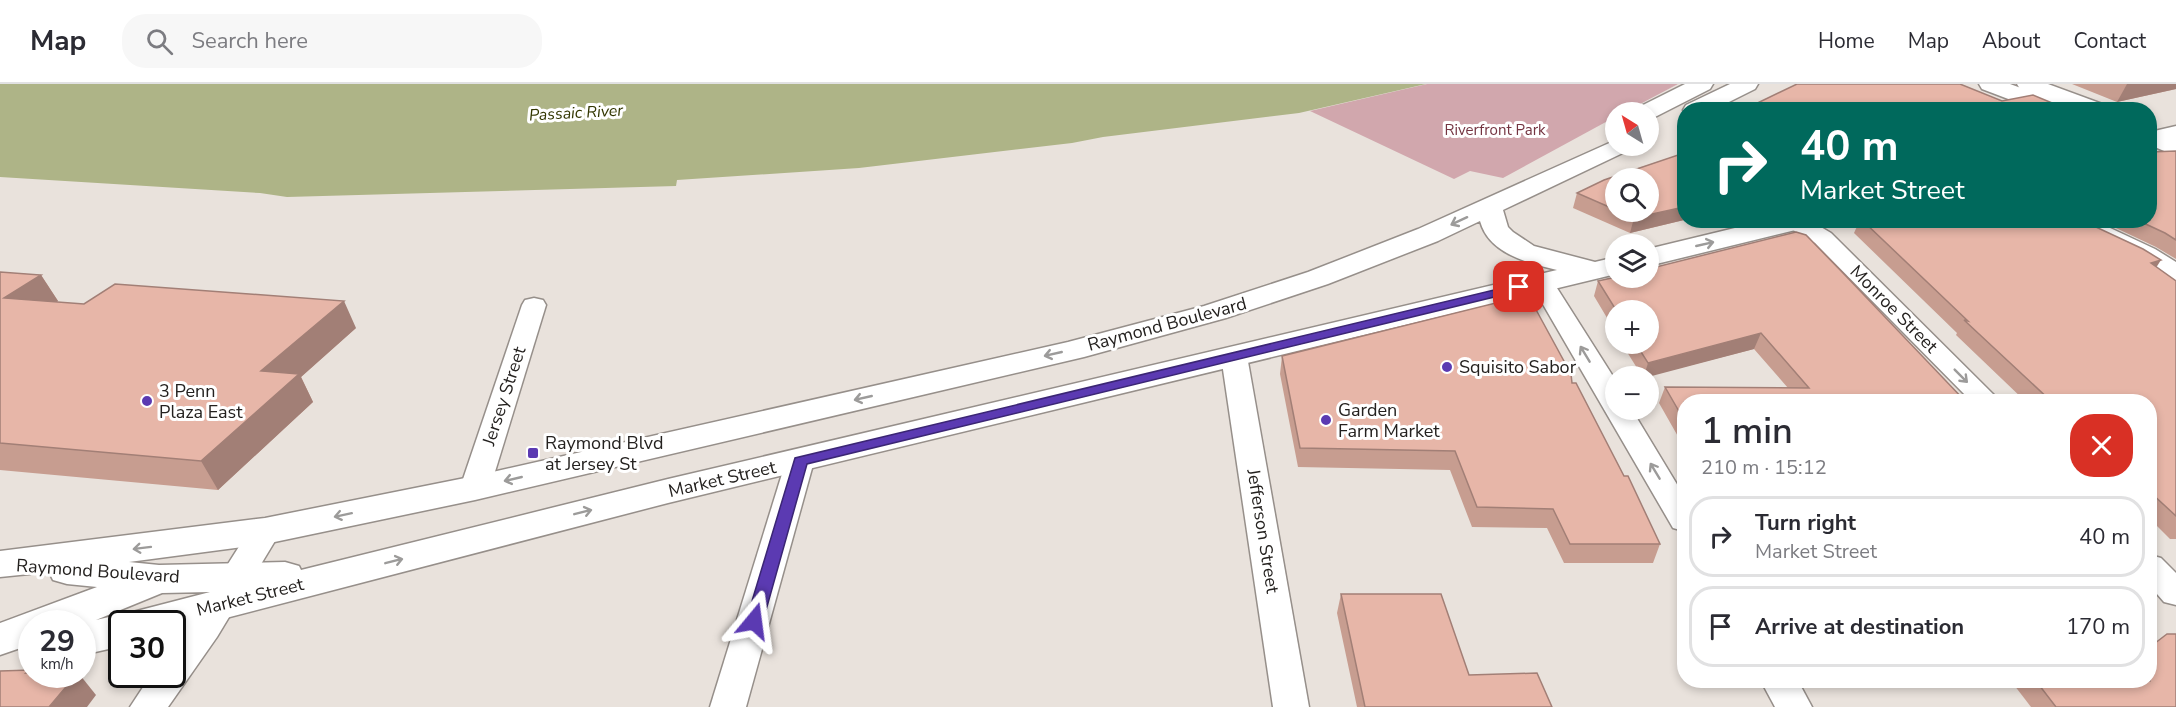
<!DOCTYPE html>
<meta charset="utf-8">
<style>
body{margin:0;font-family:"Nunito Sans",sans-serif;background:#f7f7f7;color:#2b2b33;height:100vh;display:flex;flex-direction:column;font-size:22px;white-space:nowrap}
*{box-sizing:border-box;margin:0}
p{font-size:20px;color:#7c7c81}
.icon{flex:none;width:33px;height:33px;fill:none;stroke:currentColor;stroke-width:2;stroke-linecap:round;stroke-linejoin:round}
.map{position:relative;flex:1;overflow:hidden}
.details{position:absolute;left:1677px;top:310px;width:480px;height:294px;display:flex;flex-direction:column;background:#fff;border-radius:24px;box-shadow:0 3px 9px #0003}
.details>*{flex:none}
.top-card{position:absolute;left:1677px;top:18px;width:480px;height:126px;border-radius:24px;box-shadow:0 3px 9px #0003;background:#00695c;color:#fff;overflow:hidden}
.needle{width:39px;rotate:323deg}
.tools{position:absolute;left:1605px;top:18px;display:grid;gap:12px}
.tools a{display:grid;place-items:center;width:54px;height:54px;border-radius:50%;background:#fff;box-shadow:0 3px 9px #0003;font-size:30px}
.speed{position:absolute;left:18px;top:526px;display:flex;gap:12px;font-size:30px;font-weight:700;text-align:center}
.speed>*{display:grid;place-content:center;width:78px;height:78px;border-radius:50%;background:#fff;box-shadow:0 3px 9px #0003;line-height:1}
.speed small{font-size:15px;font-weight:400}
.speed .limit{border:3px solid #111;border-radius:9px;background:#fff;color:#111}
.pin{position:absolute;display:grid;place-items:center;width:51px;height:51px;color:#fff;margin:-26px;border-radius:12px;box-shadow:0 3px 9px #0006}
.me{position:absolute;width:66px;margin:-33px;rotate:16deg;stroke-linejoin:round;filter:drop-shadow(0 0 4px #0008)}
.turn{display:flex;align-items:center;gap:21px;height:126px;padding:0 24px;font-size:27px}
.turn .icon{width:78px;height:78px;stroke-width:2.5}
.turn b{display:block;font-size:42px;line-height:51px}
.round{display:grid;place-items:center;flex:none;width:63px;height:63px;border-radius:24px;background:#f7f7f7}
.overview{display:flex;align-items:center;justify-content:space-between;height:102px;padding:0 24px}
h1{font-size:36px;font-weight:600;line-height:45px}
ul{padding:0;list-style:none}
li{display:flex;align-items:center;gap:18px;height:81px;margin:0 12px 9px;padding:0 12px;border:3px solid #e1e1e2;border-radius:24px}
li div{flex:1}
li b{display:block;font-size:22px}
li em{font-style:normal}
header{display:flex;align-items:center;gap:36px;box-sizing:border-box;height:84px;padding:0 30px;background:#fff;border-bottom:2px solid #e1e1e2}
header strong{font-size:28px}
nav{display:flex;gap:33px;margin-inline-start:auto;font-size:21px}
.search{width:420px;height:54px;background:#f7f7f7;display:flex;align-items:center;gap:15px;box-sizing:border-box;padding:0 21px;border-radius:24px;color:#7c7c81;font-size:22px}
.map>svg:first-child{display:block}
.green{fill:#d1a7ad}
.water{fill:#aeb487}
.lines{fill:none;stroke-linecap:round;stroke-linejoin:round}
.street-casing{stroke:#968f8a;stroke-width:3}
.secondary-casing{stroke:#968f8a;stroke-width:3}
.primary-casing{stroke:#968f8a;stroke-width:3}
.street{fill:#fff;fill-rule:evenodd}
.secondary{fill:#fff;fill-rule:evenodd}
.primary{fill:#fff;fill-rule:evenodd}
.wall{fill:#c79d90;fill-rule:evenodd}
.shaded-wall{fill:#a27f76}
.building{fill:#e7b6a8;stroke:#a27f76;stroke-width:1.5}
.oneway{stroke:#9c9b9a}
.route{fill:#5b3ab2;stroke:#3b2674;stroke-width:1.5}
.poi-dot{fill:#5b3ab2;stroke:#fff;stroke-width:2}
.labels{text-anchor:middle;stroke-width:6;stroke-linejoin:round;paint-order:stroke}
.far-park-label{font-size:15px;fill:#743441;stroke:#fff}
.far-water-label{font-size:16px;font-style:italic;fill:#323600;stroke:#fff}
.street-label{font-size:18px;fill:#24211f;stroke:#fff}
.poi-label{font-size:18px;fill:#24211f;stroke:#fff;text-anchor:start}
</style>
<header>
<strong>Map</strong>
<div class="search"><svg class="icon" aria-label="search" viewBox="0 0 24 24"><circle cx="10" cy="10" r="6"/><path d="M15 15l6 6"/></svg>Search here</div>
<nav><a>Home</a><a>Map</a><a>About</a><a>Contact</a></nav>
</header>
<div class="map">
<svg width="2176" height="623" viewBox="0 0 2176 623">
<rect width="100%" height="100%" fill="#e9e2dc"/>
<polygon class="green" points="1427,0 1678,0 1625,28 1616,28 1615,33 1503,94 1470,87 1454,95 1310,27"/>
<polygon class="water" points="0,0 1426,0 1299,29 1103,53 1072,59 859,84 677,96 676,102 287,113 260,109 0,93"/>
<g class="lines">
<defs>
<g id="street">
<polygon points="1786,136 1809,136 1831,149 2001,318 1972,318 1815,159 1788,143"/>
<polygon points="1542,191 1550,193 1616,297 1616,326 1632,326 1684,412 1684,447 1673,444 1530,198 1534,193"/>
<polygon points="534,214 543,216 546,221 490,404 486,411 475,414 464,411 460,404 522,221 525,216"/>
<polygon points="1234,264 1243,267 1247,272 1309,623 1273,623 1221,272 1225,267"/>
<polygon points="800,368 810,370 814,377 746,623 710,623 786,377 790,370"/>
<polygon points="265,436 276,439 281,447 217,553 168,623 130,623 151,591 172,591 172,562 193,535 254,439"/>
<polygon points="2150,471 2161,474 2176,489 2176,521 2164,518 2150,502"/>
<polygon points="1761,597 1798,597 1812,623 1775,623"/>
</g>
<g id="secondary">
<polygon points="2017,0 2048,0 2105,21 2108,26 2075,26 2020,5"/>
<polygon points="2150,45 2176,56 2176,72 2150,61"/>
<polygon points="2057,136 2093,136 2155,165 2176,178 2176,199 2166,196 2135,177 2061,142"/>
</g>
<g id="primary">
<polygon points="1685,0 1713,0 1710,5 1655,33 1648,34 1648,28 1636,28 1639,23"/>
<polygon points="1730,0 1758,0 1755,5 1713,26 1684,26 1684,29 1683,26 1686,21"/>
<polygon points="1979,0 2010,0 2067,21 2070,26 2037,26 1982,5"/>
<polygon points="2176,42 2176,56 2150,62 2150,48"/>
<path d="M1616,56v6h15l-4,5 -124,59 5,17 5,5 21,14 61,16 21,-5v17l-948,229 -496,129v-8h-50v22l-40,9v-31h-50v20l-32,11v-32l97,-36 -30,-3 -14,-4 -4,-8 -49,5v-26l265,-33 210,-42 593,-134 136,-36 104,-34 110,-43zM1480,137c9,33 48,42 77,49l-889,209 -367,91 -2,-4 -14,-4 -126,3 -30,-3 136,-18 210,-44 609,-143 142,-39 102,-34 110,-43zM210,508l-81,21 -1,3 -6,-2 -26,6 66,-27z"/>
<polygon points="1768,136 1816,136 1812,142 1648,182 1648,165"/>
</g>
</defs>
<use href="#street" class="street-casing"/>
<use href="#secondary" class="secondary-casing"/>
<use href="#primary" class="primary-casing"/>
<use href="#street" class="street"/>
<use href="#secondary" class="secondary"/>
<use href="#primary" class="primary"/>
</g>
<g class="wall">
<polygon points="2072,0 2176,0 2176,5 2117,18"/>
<polygon points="2176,67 2176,175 2156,163 2099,136 2150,136"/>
<path d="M1684,69v67l-54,13 -57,-25 4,-15 27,-13zM1616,94h32v34h-32z"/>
<polygon points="1860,136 2081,136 2156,183 2176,197 2176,455 2170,455 2150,435 2150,318 2026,318 1956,251 1957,249 1854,149"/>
<polygon points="0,188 41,191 58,217 56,218 356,244 301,293 313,318 218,406 0,386"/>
<polygon points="1616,193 1966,318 1684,318 1684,363 1659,319 1665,303 1788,304 1754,265 1648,292 1642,292 1622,260 1648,260 1648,226 1616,226 1616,249 1594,212 1598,197"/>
<polygon points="1282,272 1572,299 1660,460 1653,479 1564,479 1547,444 1472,443 1450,386 1298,383 1280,290"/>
<polygon points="1341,510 1469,591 1552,623 1357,623 1337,529"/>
<polygon points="2011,597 2150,597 2176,623 2031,623"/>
</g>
<g class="shaded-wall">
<polygon points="2127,0 2176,0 2176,5 2117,18"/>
<polygon points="1684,123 1684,136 1630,149 1634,134"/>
<polygon points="2161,176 2152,190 2151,179"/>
<polygon points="41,191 58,217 21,241 4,214"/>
<polygon points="344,217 356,244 301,293 313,318 218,406 201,377 261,287"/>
<polygon points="1761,249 1754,265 1648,293 1644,292 1648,279"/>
<polygon points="76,591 80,591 96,611 87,623 49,623"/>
</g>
<g class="building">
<polygon points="1797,0 1960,0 2002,17 2033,11 2069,26 1743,26"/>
<polygon points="2176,67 2176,156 2165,149 2137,136 2150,136 2150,68"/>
<polygon points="1684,69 1684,123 1634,134 1619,128 1648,128 1648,94 1616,94 1616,126 1577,109 1604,96"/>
<polygon points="1862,136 2081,136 2143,165 2161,176 2151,179 2176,197 2176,432 2150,408 2150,318 2052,318 1964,236 1968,237"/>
<polygon points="1796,148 1806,151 1843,189 1966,318 1684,318 1684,336 1665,303 1809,304 1761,249 1648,279 1636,260 1648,260 1648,226 1616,226 1598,197 1616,193 1648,194 1648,185"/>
<polygon points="0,188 41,191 4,214 84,220 115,200 344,217 261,287 299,290 201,377 0,359"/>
<polygon points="1528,211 1571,290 1572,299 1576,299 1624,392 1628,392 1660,460 1570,460 1553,425 1477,423 1455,367 1300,364 1282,272"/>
<polygon points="1341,510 1441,510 1469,591 1537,589 1552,623 1365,623"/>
<polygon points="2167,550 2176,550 2176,623 2056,623 2036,597 2150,597 2150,563"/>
<polygon points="30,586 26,589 32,589 32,591 76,591 49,623 0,623 0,587"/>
</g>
<defs><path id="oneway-shaft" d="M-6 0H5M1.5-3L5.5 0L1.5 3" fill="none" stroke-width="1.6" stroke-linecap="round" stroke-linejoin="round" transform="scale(1.5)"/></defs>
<g class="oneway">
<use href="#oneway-shaft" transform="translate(1459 137) rotate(155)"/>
<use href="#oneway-shaft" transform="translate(1705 160) rotate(-13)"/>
<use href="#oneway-shaft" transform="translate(1053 270) rotate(167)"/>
<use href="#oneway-shaft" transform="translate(1585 270) rotate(-121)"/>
<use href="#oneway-shaft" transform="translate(1961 292) rotate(45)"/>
<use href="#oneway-shaft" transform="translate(863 314) rotate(167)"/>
<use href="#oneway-shaft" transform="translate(1655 387) rotate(-121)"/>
<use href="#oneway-shaft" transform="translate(513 395) rotate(167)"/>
<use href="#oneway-shaft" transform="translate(583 428) rotate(-14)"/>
<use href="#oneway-shaft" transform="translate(343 431) rotate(168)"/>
<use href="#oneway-shaft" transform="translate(142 464) rotate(173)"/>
<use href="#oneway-shaft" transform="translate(394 477) rotate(-14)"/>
</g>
<polygon class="route" points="1519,200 1525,203 1523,206 807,380 763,537 760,541 754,543 748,541 746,537 795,374"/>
<g class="poi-dot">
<circle cx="1447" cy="283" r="6"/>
<circle cx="147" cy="317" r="6"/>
<circle cx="1326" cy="336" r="6"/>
<rect x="527" y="363" width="12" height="12" rx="3"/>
</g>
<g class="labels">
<g class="far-park-label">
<text x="1495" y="51">Riverfront Park</text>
</g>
<g class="far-water-label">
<text transform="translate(576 28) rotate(-3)" y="6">Passaic River</text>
</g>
<g class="street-label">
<text transform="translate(1894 225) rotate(45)" y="6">Monroe Street</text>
<text transform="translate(1167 240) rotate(-15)" y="6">Raymond Boulevard</text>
<text transform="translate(504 312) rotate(-72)" y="6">Jersey Street</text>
<text transform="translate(722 395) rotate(-13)" y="6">Market Street</text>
<text transform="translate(1263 447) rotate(81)" y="6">Jefferson Street</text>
<text transform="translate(98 487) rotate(4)" y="6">Raymond Boulevard</text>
<text transform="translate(250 513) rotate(-14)" y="6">Market Street</text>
</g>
<g class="poi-label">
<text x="1459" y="289">Squisito Sabor</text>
<text x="159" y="313">3 Penn<tspan x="159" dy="21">Plaza East</tspan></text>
<text x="1338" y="332">Garden<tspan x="1338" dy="21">Farm Market</tspan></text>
<text x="545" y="365">Raymond Blvd<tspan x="545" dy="21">at Jersey St</tspan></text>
</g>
</g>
</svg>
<div class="tools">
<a><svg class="needle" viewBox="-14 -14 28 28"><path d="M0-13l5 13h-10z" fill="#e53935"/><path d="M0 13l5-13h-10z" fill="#7c7c81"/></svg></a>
<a><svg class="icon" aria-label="search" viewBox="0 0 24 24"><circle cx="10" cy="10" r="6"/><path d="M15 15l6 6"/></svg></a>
<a><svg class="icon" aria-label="layers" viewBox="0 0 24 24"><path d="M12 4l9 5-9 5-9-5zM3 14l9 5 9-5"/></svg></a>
<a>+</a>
<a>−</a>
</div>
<div class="speed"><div>29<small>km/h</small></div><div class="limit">30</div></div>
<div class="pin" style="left:1519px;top:203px;background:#d93025"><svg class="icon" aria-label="arrive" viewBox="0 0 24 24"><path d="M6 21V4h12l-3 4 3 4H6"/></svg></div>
<svg class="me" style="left:754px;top:537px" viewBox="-20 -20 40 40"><path d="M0-17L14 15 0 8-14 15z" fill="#5b3ab2" stroke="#fff" stroke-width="4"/></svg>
<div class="top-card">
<div class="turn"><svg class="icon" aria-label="right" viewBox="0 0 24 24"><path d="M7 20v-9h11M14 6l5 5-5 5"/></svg><div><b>40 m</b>Market Street</div></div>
</div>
<section class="details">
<div class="overview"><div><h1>1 min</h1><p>210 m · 15:12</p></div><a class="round" style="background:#d93025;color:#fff"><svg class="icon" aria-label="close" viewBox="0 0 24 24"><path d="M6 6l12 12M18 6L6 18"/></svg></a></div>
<ul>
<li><svg class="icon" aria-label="right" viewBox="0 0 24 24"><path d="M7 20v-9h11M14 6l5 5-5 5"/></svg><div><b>Turn right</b><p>Market Street</p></div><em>40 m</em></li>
<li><svg class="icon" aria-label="arrive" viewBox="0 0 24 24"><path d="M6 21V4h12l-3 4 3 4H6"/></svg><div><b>Arrive at destination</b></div><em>170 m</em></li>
</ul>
</section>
</div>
